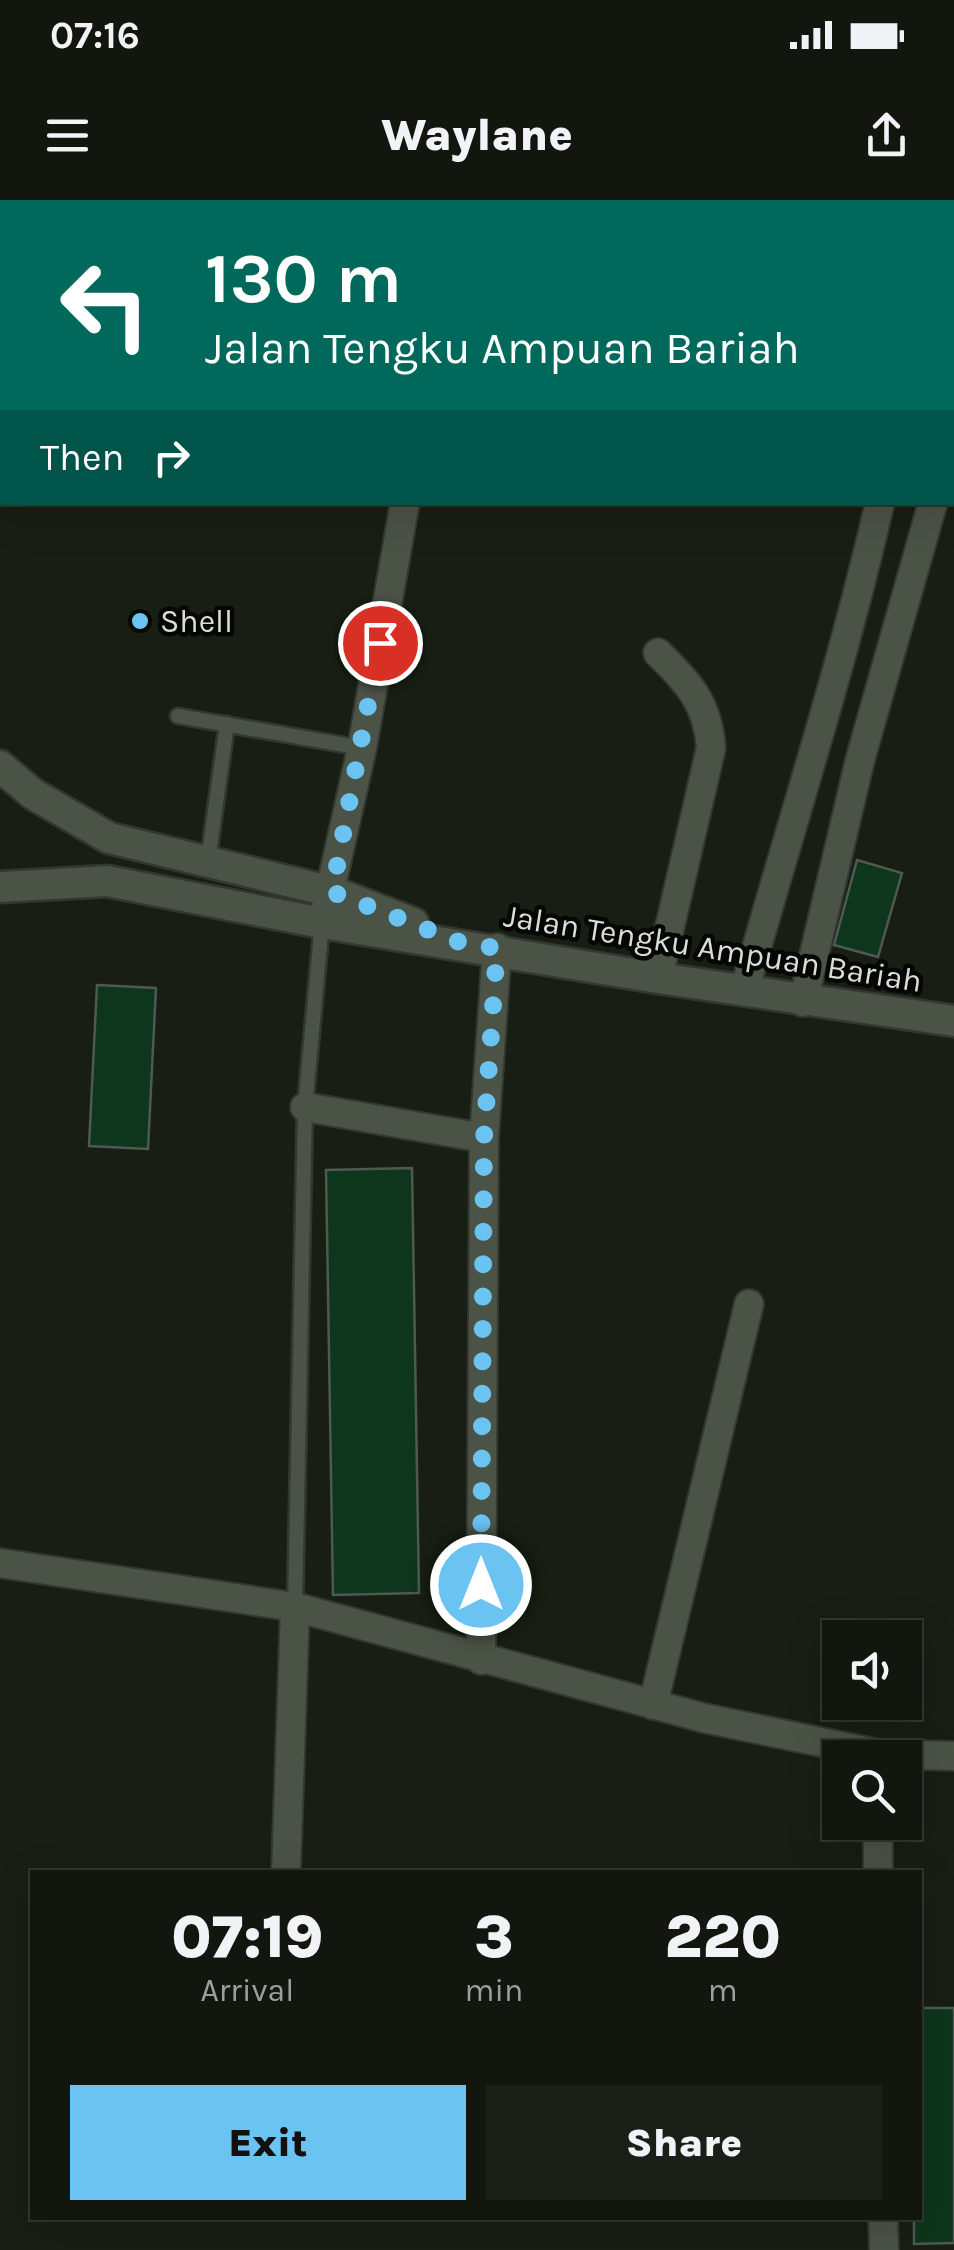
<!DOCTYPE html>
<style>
body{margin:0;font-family:Karla,sans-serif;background:#1b1f17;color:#f1f3f6;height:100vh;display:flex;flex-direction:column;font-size:38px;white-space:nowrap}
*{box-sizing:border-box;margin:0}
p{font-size:32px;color:#9c9f9e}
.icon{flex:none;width:55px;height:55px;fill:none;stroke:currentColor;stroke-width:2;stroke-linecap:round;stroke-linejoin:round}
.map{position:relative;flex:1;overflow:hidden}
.details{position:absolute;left:30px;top:1670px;width:892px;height:350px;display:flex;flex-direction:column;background:#12160e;border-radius:0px;box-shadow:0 10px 40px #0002,0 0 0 2px #31352e}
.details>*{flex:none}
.top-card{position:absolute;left:0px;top:0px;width:955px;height:305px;box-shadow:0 10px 40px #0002,0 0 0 2px #31352e;background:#00695c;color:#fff;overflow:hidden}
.buttons{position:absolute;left:822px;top:1420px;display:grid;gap:20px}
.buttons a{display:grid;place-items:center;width:100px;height:100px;border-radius:0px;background:#12160e;box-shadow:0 10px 40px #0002,0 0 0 2px #31352e;font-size:50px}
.pin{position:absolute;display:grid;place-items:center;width:85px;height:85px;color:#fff;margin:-42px;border:5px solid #fff;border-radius:50%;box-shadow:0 2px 10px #0007}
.me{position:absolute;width:110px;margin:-55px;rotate:0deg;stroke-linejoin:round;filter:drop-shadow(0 0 8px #0008)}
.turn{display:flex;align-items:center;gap:35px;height:210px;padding:0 40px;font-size:45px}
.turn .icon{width:130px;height:130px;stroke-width:2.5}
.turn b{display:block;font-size:70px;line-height:85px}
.then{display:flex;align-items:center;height:95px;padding:0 40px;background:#0003;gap:20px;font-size:38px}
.eta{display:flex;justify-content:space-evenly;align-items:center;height:170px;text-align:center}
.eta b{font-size:60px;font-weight:800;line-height:70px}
.button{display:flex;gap:20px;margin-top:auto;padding:20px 40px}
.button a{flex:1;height:115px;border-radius:0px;background:#6bc3f2;color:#111;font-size:40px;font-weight:800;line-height:115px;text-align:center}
.button a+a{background:#1b1f17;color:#f1f3f6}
.status{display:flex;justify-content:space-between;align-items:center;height:70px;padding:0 50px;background:#12160e;direction:ltr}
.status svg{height:28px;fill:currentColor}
header{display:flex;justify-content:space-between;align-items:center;height:130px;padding:0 40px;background:#12160e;font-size:45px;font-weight:800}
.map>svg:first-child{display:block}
.building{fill:#0d361c;stroke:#4e5a51;stroke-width:2.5}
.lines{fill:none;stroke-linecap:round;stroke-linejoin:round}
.lane-casing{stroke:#333731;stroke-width:19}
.street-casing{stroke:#333731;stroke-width:32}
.secondary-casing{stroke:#333731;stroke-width:35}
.lane{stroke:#4b5246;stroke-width:14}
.street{stroke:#4b5246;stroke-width:28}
.secondary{stroke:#4b5246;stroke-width:30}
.route{stroke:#6bc3f2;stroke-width:18;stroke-dasharray:0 32.4}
.poi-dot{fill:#6bc3f2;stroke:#050704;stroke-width:4}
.labels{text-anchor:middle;stroke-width:9;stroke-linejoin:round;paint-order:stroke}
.poi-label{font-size:32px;fill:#daded7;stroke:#050704;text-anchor:start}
.street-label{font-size:32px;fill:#daded7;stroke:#050704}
</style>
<div class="status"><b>07:16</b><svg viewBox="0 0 49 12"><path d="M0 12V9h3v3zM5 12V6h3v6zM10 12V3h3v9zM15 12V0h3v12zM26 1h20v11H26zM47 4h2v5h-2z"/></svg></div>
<header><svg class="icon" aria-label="menu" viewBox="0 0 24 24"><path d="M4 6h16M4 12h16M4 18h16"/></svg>Waylane<svg class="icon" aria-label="share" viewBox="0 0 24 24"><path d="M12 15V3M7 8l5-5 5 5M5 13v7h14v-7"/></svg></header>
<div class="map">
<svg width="954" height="2050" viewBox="0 0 954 2050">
<rect width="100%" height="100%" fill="#181e13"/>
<g class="building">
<polygon points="857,660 902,673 878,757 834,745"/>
<polygon points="97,785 156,788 148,949 89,946"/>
<polygon points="412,968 419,1393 333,1395 326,970"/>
<polygon points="920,1808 954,1808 954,2043 914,2044 914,2018 920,2018"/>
</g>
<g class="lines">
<defs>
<g id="lane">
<polyline points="178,516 362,548"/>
<polyline points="208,661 227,524"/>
<polyline points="295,1407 305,907 322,723"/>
</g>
<g id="street">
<polyline points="78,0 88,2"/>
<polyline points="386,2 386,0"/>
<polyline points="753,2 753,0"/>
<polyline points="952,108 954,108"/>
<polyline points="952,233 954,228"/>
<path d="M658,453c31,30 50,51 53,95l-53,230"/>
<polyline points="325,713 362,548 405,302"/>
<path d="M744,792c46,-164 98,-324 136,-490"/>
<polyline points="803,802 860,560 933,302"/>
<polyline points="305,907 484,938"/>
<polyline points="0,1363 295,1407 704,1518 879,1554 954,1556"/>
<polyline points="481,1460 484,938 497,748"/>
<polyline points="653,1505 749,1104"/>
<polyline points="286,1672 295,1407"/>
<polyline points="878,1672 878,1622"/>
<polyline points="883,2018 884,2050"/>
</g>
<g id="secondary">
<polyline points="0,566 33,594 109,638 333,692 413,723"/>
<polyline points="0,687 107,681 322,723 658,778 954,821"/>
</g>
</defs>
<use href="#lane" class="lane-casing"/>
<use href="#street" class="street-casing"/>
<use href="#secondary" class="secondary-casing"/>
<use href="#lane" class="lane"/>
<use href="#street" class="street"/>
<use href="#secondary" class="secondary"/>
</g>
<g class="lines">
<polyline class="route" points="380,443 332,692 462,743 497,748 484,938 481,1385"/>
</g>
<circle class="poi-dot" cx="140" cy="421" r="10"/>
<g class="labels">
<g class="poi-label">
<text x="160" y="432">Shell</text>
</g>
<g class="street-label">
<text transform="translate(713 748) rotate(9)" y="11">Jalan Tengku Ampuan Bariah</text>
</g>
</g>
</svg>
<div class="buttons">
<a><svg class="icon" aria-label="sound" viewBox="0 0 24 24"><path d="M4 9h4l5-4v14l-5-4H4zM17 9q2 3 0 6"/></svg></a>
<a><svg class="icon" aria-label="search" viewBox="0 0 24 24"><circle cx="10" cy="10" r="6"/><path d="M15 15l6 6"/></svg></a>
</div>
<div class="pin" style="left:380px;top:443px;background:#d93025"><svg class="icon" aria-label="arrive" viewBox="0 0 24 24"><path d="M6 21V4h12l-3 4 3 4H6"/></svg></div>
<svg class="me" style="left:481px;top:1385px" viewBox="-20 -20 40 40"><circle r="17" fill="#6bc3f2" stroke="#fff" stroke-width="3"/><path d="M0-11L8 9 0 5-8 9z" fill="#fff"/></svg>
<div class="top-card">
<div class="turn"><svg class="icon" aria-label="left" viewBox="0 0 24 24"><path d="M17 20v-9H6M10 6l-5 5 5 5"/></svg><div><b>130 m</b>Jalan Tengku Ampuan Bariah</div></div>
<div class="then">Then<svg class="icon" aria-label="right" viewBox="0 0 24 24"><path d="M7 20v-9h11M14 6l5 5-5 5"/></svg></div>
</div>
<section class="details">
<div class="eta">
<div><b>07:19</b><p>Arrival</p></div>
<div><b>3</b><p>min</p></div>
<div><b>220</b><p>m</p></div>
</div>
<div class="button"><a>Exit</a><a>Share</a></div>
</section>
</div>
